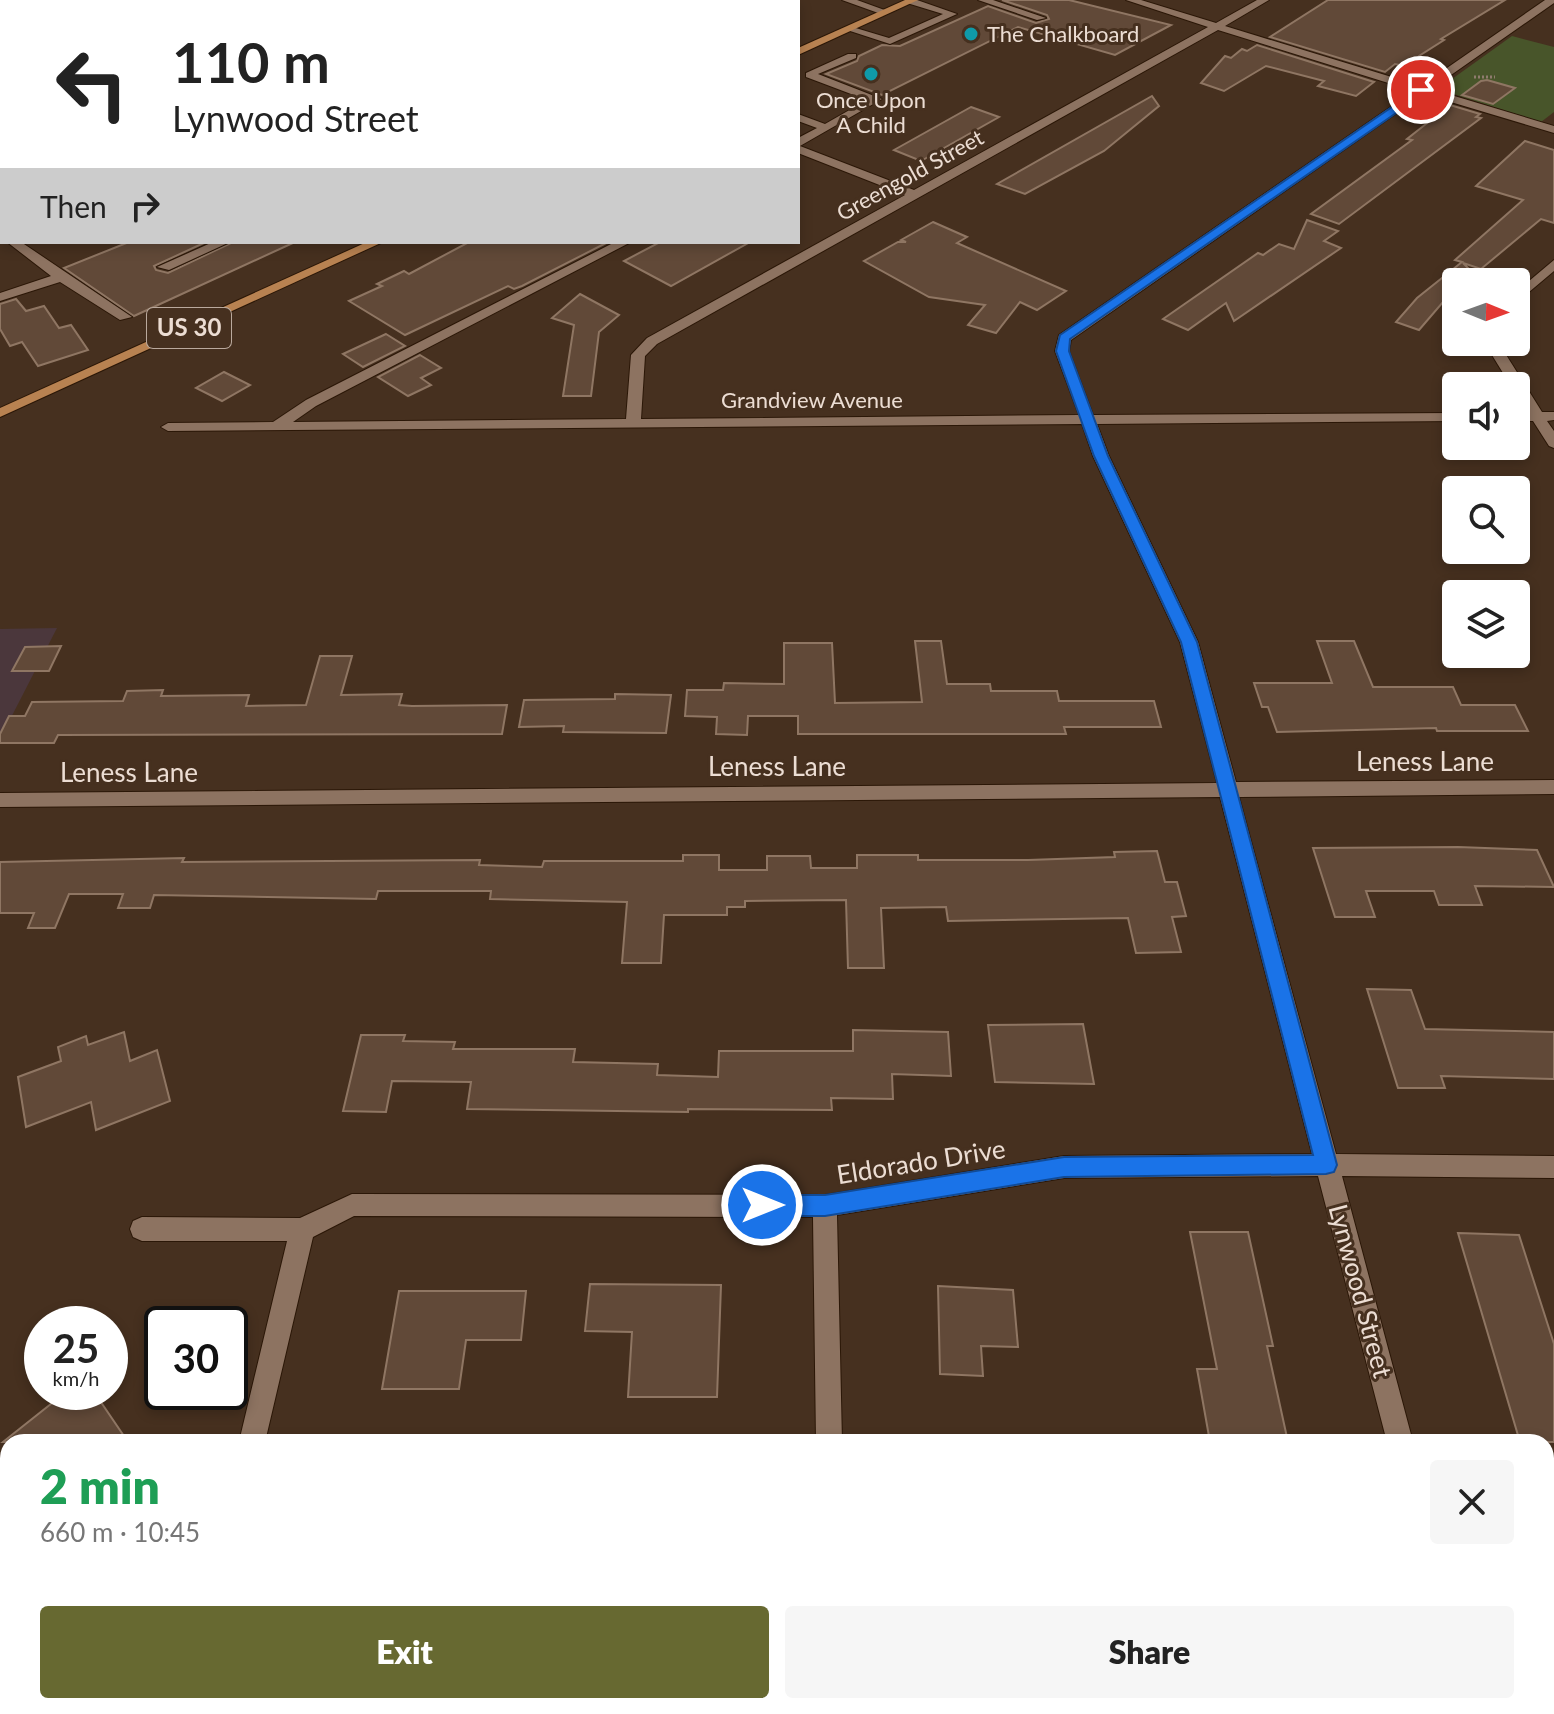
<!DOCTYPE html>
<meta charset="utf-8">
<style>
body{margin:0;font-family:Lato,sans-serif;background:#f6f6f6;color:#222;height:100vh;display:flex;flex-direction:column;font-size:30px;white-space:nowrap}
*{box-sizing:border-box;margin:0}
p{font-size:26px;color:#767676}
.icon{flex:none;width:44px;height:44px;fill:none;stroke:currentColor;stroke-width:2;stroke-linecap:round;stroke-linejoin:round}
.map{position:relative;flex:1;overflow:hidden}
.side{position:absolute;left:0px;top:1434px;width:1554px;height:280px;display:flex;flex-direction:column;background:#fff;border-radius:24px 24px 0 0;box-shadow:0 4px 12px #0003}
.side>*{flex:none}
.guide{position:absolute;left:0px;top:0px;width:800px;height:244px;box-shadow:0 4px 12px #0003;background:#fff;color:#222;overflow:hidden}
.needle{width:52px;rotate:91deg}
.fabs{position:absolute;left:1442px;top:268px;display:grid;gap:16px}
.fabs a{display:grid;place-items:center;width:88px;height:88px;border-radius:8px;background:#fff;box-shadow:0 4px 12px #0003;font-size:40px}
.speed{position:absolute;left:24px;top:1306px;display:flex;gap:16px;font-size:40px;font-weight:700;text-align:center}
.speed>*{display:grid;place-content:center;width:104px;height:104px;border-radius:50%;background:#fff;box-shadow:0 4px 12px #0003;line-height:1}
.speed small{font-size:20px;font-weight:400}
.speed .limit{border:4px solid #111;border-radius:12px;background:#fff;color:#111}
.pin{position:absolute;display:grid;place-items:center;width:68px;height:68px;color:#fff;margin:-34px;border:4px solid #fff;border-radius:50%;box-shadow:0 2px 8px #0007}
.me{position:absolute;width:88px;margin:-44px;rotate:90deg;stroke-linejoin:round;filter:drop-shadow(0 0 6px #0008)}
.turn{display:flex;align-items:center;gap:28px;height:168px;padding:0 40px;font-size:36px}
.turn .icon{width:104px;height:104px;stroke-width:2.5}
.turn b{display:block;font-size:56px;line-height:68px}
.then{display:flex;align-items:center;height:76px;padding:0 40px;background:#0003;gap:16px;font-size:30px}
.round{display:grid;place-items:center;flex:none;width:84px;height:84px;border-radius:8px;background:#f6f6f6}
.overview{display:flex;align-items:center;justify-content:space-between;height:136px;padding:0 40px}
h1{font-size:48px;font-weight:800;line-height:60px;color:#1e9e55}
.primary-button{display:flex;gap:16px;margin-top:auto;padding:16px 40px}
.primary-button a{flex:1;height:92px;border-radius:8px;background:#676931;color:#fff;font-size:32px;font-weight:800;line-height:92px;text-align:center}
.primary-button a+a{background:#f6f6f6;color:#222}
.map>svg:first-child{display:block}
.commercial{fill:#4b373c}
.green{fill:#48552a}
.building{fill:#614938;stroke:#8f7663;stroke-width:2}
.lines{fill:none;stroke-linecap:round;stroke-linejoin:round}
.minor-casing{stroke:#2b1707;stroke-width:2}
.major-casing{stroke:#2b1707;stroke-width:2}
.path{stroke:#8f7c6e;stroke-width:3;stroke-dasharray:2 2;stroke-linecap:butt}
.minor{fill:#8d7361;fill-rule:evenodd}
.major{fill:#b88251;fill-rule:evenodd}
.route{fill:#1a73e8;stroke:#114b97;stroke-width:2}
.culture-dot{fill:#0f9aa8;stroke:#46301f;stroke-width:3}
.labels{text-anchor:middle;stroke-width:6;stroke-linejoin:round;paint-order:stroke}
.far-poi-label{font-size:22px;fill:#ecddd3;stroke:#46301f;text-anchor:start}
.far-street-label{font-size:22px;fill:#ecddd3;stroke:#46301f}
.shield{fill:#46301f;stroke:#baa99d;stroke-width:2}
.shield-label{font-size:24px;font-weight:bold;fill:#ecddd3}
.street-label{font-size:26px;fill:#ecddd3;stroke:#46301f}
</style>
<div class="map">
<svg width="1554" height="1714" viewBox="0 0 1554 1714">
<rect width="100%" height="100%" fill="#46301f"/>
<polygon class="commercial" points="57,628 0,739 0,629"/>
<polygon class="green" points="1512,36 1554,47 1554,112 1541,122 1438,89"/>
<g class="building">
<polygon points="1002,0 1069,0 1171,25 1115,55 1018,27 882,95 826,74 857,61 859,56 882,45 900,46 988,6 1036,23 1049,19 1047,15"/>
<polygon points="1328,0 1505,0 1441,39 1444,40 1419,56 1411,67 1395,64 1385,72 1270,37"/>
<polygon points="1257,45 1374,82 1356,96 1318,86 1324,81 1266,66 1224,91 1201,83 1225,56 1231,58 1242,49 1247,51"/>
<polygon points="1487,80 1515,88 1493,104 1462,95 1481,81"/>
<polygon points="1152,96 1159,106 1104,151 1025,194 997,184"/>
<polygon points="1450,105 1480,114 1476,117 1481,118 1339,224 1311,214 1412,140 1407,139"/>
<polygon points="971,107 999,117 921,161 894,150"/>
<polygon points="1525,141 1554,150 1554,223 1541,219 1481,269 1463,263 1470,270 1460,282 1456,282 1456,287 1419,330 1396,322 1417,298 1462,262 1455,260 1523,200 1476,186"/>
<polygon points="1307,220 1338,231 1324,241 1341,248 1234,321 1226,303 1188,330 1163,319 1258,253 1263,255 1279,244 1294,249"/>
<polygon points="933,222 967,237 957,243 1066,291 1037,310 1020,302 996,333 968,325 985,305 929,297 864,261 898,242 906,242 901,240"/>
<polygon points="129,242 206,242 154,266 156,270 168,273 233,242 295,242 134,316 64,268"/>
<polygon points="469,242 608,242 522,286 514,289 508,286 405,335 349,301 382,286 377,284 404,271 409,274"/>
<polygon points="660,242 750,242 671,286 624,261"/>
<polygon points="580,294 619,315 599,332 591,396 563,396 574,325 552,318"/>
<polygon points="16,299 26,311 44,306 59,328 71,325 88,350 38,366 22,342 10,346 0,329 0,304"/>
<polygon points="386,334 405,346 363,367 343,354"/>
<polygon points="420,355 441,368 421,378 431,385 408,396 378,377"/>
<polygon points="224,372 250,385 222,401 196,388"/>
<polygon points="915,641 941,641 947,684 990,684 991,691 1057,691 1059,701 1154,701 1161,727 1064,727 1066,734 798,734 798,716 748,716 747,735 716,734 717,717 685,716 687,690 723,690 724,683 784,684 784,643 832,643 835,703 922,702"/>
<polygon points="1317,641 1354,641 1373,687 1453,687 1461,705 1515,705 1528,731 1437,731 1436,728 1277,732 1268,707 1262,707 1254,683 1332,683"/>
<polygon points="61,646 49,671 12,671 25,647"/>
<polygon points="320,656 352,656 341,695 402,694 399,705 412,706 507,705 502,734 58,735 54,743 0,743 0,734 9,716 25,716 32,702 123,701 127,691 163,690 161,696 249,695 246,706 306,705"/>
<polygon points="615,694 671,695 666,733 563,732 564,726 519,727 524,700 615,699"/>
<polygon points="1458,847 1537,850 1554,887 1475,886 1482,905 1439,905 1434,891 1366,891 1375,917 1335,917 1313,848"/>
<polygon points="1157,851 1165,882 1177,882 1186,916 1172,917 1181,952 1136,953 1128,918 948,921 946,907 881,908 884,968 848,968 846,900 745,901 745,907 727,907 727,915 664,915 661,963 622,963 627,902 490,899 491,891 378,891 376,899 154,895 150,908 118,908 123,894 69,894 55,928 28,928 34,913 0,913 0,862 184,858 182,862 480,860 479,865 542,867 544,861 683,861 683,855 719,855 719,870 767,870 767,856 810,856 811,868 857,868 857,855 918,855 918,860 1028,860 1115,857 1114,852"/>
<polygon points="1367,989 1411,990 1425,1029 1554,1032 1554,1079 1441,1076 1445,1088 1398,1088"/>
<polygon points="1083,1024 1094,1084 995,1082 988,1025"/>
<polygon points="853,1030 948,1032 951,1076 892,1074 893,1099 831,1098 832,1110 688,1109 688,1112 467,1109 471,1082 392,1081 386,1112 343,1111 361,1035 405,1035 403,1041 455,1042 453,1049 575,1049 573,1062 658,1064 657,1075 718,1077 719,1051 853,1051"/>
<polygon points="124,1032 130,1061 157,1050 170,1101 96,1130 91,1102 26,1127 18,1077 61,1061 58,1047 86,1036 88,1045"/>
<polygon points="1190,1232 1248,1232 1273,1346 1267,1346 1288,1442 1210,1442 1197,1369 1217,1369"/>
<polygon points="1458,1233 1519,1235 1554,1344 1554,1442 1520,1442"/>
<polygon points="590,1284 721,1285 717,1397 628,1397 632,1332 585,1331"/>
<polygon points="938,1286 1013,1290 1018,1347 981,1346 983,1376 940,1374"/>
<polygon points="399,1291 526,1291 521,1340 466,1340 459,1389 382,1389"/>
<polygon points="66,1392 94,1392 128,1442 3,1442"/>
</g>
<g class="lines">
<defs>
<g id="minor">
<polygon points="223,0 234,0 222,2"/>
<polygon points="253,0 280,0 252,2"/>
<polygon points="842,0 857,0 890,12 881,14"/>
<polygon points="906,0 917,0 957,14 890,44 844,29 849,26 889,38 943,14 907,3"/>
<polygon points="978,0 993,0 1046,18 1037,20"/>
<path d="M1126,0h15l75,23 41,-23h12l-44,26 196,60 124,-86h9v3l-123,86 123,37v7l-130,-39 -353,246 -2,11 24,64 363,-2v8l-359,3 12,32 89,186 38,140 318,-2v14l-315,3 97,357 218,2v22l-212,-2 71,266h-26l-69,-266 -254,2 -227,37 5,227h-26l-3,-225 -459,-1 -41,21 -48,205h-26l48,-201h-145l-9,-4 -3,-8 3,-8 9,-4 158,1 52,-24 473,1 239,-39 248,-2 -92,-357 -1220,10v-14l1217,-10 -37,-141 -87,-186 -11,-32 -914,7 -7,-4 7,-4 105,-1 33,-22 309,-158h16l-315,164 -23,16 333,-3 5,-64 16,-17 258,-143 -107,-42v-15l19,-10 -19,-7v-7l27,10 42,-24 -61,-23v-4l42,-19h8v4l-38,16 64,25 -82,47 114,44 294,-163zM1218,30l196,61 -355,244 -4,16 24,64 -438,4 4,-63 12,-12z"/>
<rect x="0" y="10" width="2" height="6"/>
<rect x="0" y="149" width="2" height="6"/>
<polygon points="7,242 21,242 132,317 120,320 60,282 0,301 0,293 51,276"/>
<polygon points="213,242 230,242 169,270 157,267"/>
<polygon points="1554,260 1554,271 1516,303 1516,292"/>
<polygon points="1484,342 1498,342 1542,412 1554,412 1554,420 1547,421 1554,431 1554,448 1549,446 1533,421 1516,421 1516,413 1527,412 1516,394 1516,386 1511,386"/>
<polygon points="174,1706 204,1706 202,1714 172,1714"/>
<rect x="818" y="1706" width="30" height="8"/>
<polygon points="1456,1706 1486,1706 1488,1714 1458,1714"/>
</g>
<g id="major">
<polygon points="905,0 918,0 798,55 798,48"/>
<polygon points="367,242 383,242 0,417 0,408"/>
</g>
</defs>
<use href="#minor" class="minor-casing"/>
<use href="#major" class="major-casing"/>
<polyline class="path" points="1474,77 1495,77"/>
<use href="#minor" class="minor"/>
<use href="#major" class="major"/>
</g>
<polygon class="route" points="1421,87 1425,93 1070,339 1069,351 1108,456 1197,642 1337,1165 1334,1172 1326,1174 1064,1177 825,1216 762,1216 754,1213 751,1205 754,1198 762,1195 825,1195 1064,1157 1313,1155 1181,642 1094,456 1056,351 1060,335"/>
<g class="culture-dot">
<circle cx="971" cy="34" r="8"/>
<circle cx="871" cy="74" r="8"/>
</g>
<g class="labels">
<g class="far-poi-label">
<text x="987" y="42">The Chalkboard</text>
<text x="871" y="108" text-anchor="middle">Once Upon<tspan x="871" dy="25">A Child</tspan></text>
</g>
<g class="far-street-label">
<text transform="translate(910 175) rotate(-29)" y="8">Greengold Street</text>
<text x="812" y="408">Grandview Avenue</text>
</g>
<rect class="shield" x="147" y="308" width="84" height="40" rx="6"/>
<g class="shield-label">
<text x="189" y="336">US 30</text>
</g>
<g class="street-label">
<text x="1425" y="771">Leness Lane</text>
<text x="777" y="776">Leness Lane</text>
<text x="129" y="782">Leness Lane</text>
<text transform="translate(921 1162) rotate(-9)" y="9">Eldorado Drive</text>
<text transform="translate(1360 1291) rotate(75)" y="9">Lynwood Street</text>
</g>
</g>
</svg>
<div class="fabs">
<a><svg class="needle" viewBox="-14 -14 28 28"><path d="M0-13l5 13h-10z" fill="#e53935"/><path d="M0 13l5-13h-10z" fill="#767676"/></svg></a>
<a><svg class="icon" aria-label="sound" viewBox="0 0 24 24"><path d="M4 9h4l5-4v14l-5-4H4zM17 9q2 3 0 6"/></svg></a>
<a><svg class="icon" aria-label="search" viewBox="0 0 24 24"><circle cx="10" cy="10" r="6"/><path d="M15 15l6 6"/></svg></a>
<a><svg class="icon" aria-label="layers" viewBox="0 0 24 24"><path d="M12 4l9 5-9 5-9-5zM3 14l9 5 9-5"/></svg></a>
</div>
<div class="speed"><div>25<small>km/h</small></div><div class="limit">30</div></div>
<div class="pin" style="left:1421px;top:90px;background:#d93025"><svg class="icon" aria-label="arrive" viewBox="0 0 24 24"><path d="M6 21V4h12l-3 4 3 4H6"/></svg></div>
<svg class="me" style="left:762px;top:1205px" viewBox="-20 -20 40 40"><circle r="17" fill="#1a73e8" stroke="#fff" stroke-width="3"/><path d="M0-11L8 9 0 5-8 9z" fill="#fff"/></svg>
<div class="guide">
<div class="turn"><svg class="icon" aria-label="left" viewBox="0 0 24 24"><path d="M17 20v-9H6M10 6l-5 5 5 5"/></svg><div><b>110 m</b>Lynwood Street</div></div>
<div class="then">Then<svg class="icon" aria-label="right" viewBox="0 0 24 24"><path d="M7 20v-9h11M14 6l5 5-5 5"/></svg></div>
</div>
<section class="side">
<div class="overview"><div><h1>2 min</h1><p>660 m · 10:45</p></div><a class="round"><svg class="icon" aria-label="close" viewBox="0 0 24 24"><path d="M6 6l12 12M18 6L6 18"/></svg></a></div>
<div class="primary-button"><a>Exit</a><a>Share</a></div>
</section>
</div>
